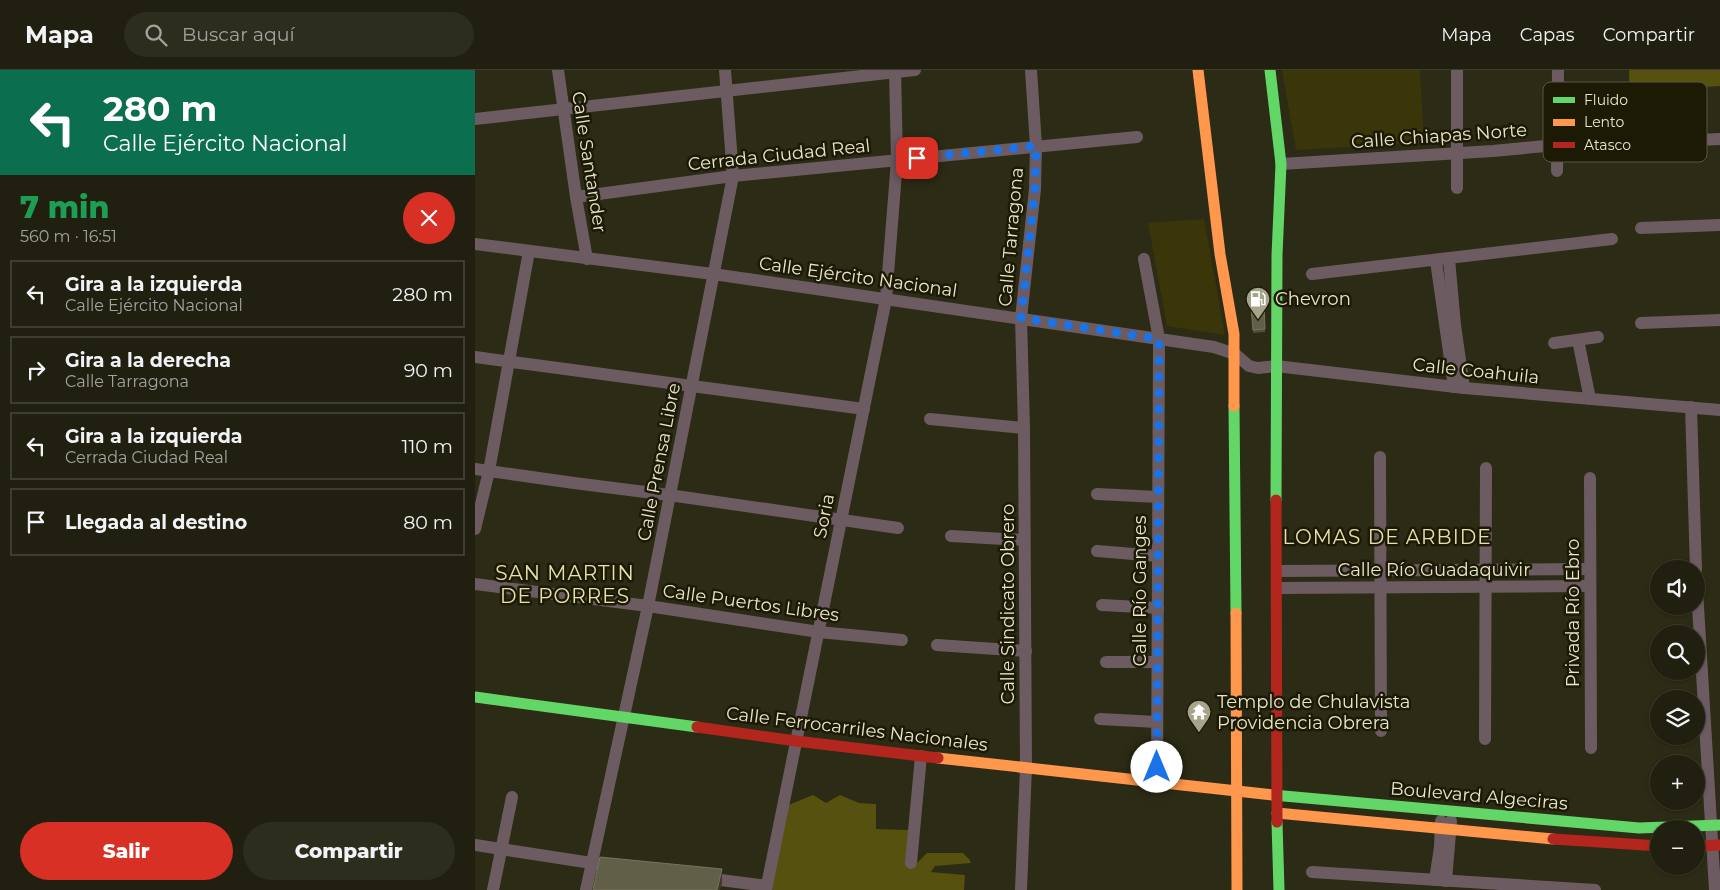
<!DOCTYPE html>
<html lang="es">
<meta charset="utf-8">
<style>
body{margin:0;font-family:Montserrat,sans-serif;background:#2d2d1e;color:#f1f3f6;height:100vh;display:flex;flex-direction:column;font-size:19px;white-space:nowrap}
*{box-sizing:border-box;margin:0}
p{font-size:16px;color:#a2a39f}
.icon{flex:none;width:28px;height:28px;fill:none;stroke:currentColor;stroke-width:2;stroke-linecap:round;stroke-linejoin:round}
.map{position:relative;flex:1;overflow:hidden}
.panel{display:flex;flex-direction:column;background:#212010;width:475px}
.panel>*{flex:none}
.banner{background:#0b6e4f;color:#fff;overflow:hidden}
.tools{position:absolute;left:1175px;top:490px;display:grid;gap:10px}
.tools a{display:grid;place-items:center;width:55px;height:55px;border-radius:50%;background:#212010;box-shadow:0 1px 4px #0004,0 0 0 1px #3e3e30;font-size:25px}
.pin{position:absolute;display:grid;place-items:center;width:42px;height:42px;color:#fff;margin:-21px;border-radius:10px;box-shadow:0 2px 8px #0006}
.me{position:absolute;width:55px;margin:-28px;rotate:0deg;stroke-linejoin:round;filter:drop-shadow(0 0 4px #0008)}
.turn{display:flex;align-items:center;gap:18px;height:105px;padding:0 20px;font-size:22px}
.turn .icon{width:65px;height:65px;stroke-width:2.5}
.turn b{display:block;font-size:35px;line-height:42px}
.round{display:grid;place-items:center;flex:none;width:52px;height:52px;border-radius:26px;background:#2d2d1e}
.summary{display:flex;align-items:center;justify-content:space-between;height:85px;padding:0 20px}
h1{font-size:30px;font-weight:800;line-height:38px;color:#1e9e55}
.button{display:flex;gap:10px;margin-top:auto;padding:10px 20px}
.button a{flex:1;height:58px;border-radius:30px;background:#d93025;color:#fff;font-size:20px;font-weight:800;line-height:58px;text-align:center}
.button a+a{background:#2d2d1e;color:#f1f3f6}
ul{padding:0;list-style:none}
li{display:flex;align-items:center;gap:15px;height:68px;margin:0 10px 8px;padding:0 10px;border:2px solid #3e3e30;border-radius:0px}
li div{flex:1}
li b{display:block;font-size:19px}
li em{font-style:normal}
header{display:flex;align-items:center;gap:30px;box-sizing:border-box;height:70px;padding:0 25px;background:#212010;border-bottom:1px solid #3e3e30}
header strong{font-size:24px}
nav{display:flex;gap:28px;margin-inline-start:auto;font-size:18px}
.search{width:350px;height:45px;background:#2d2d1e;display:flex;align-items:center;gap:12px;box-sizing:border-box;padding:0 18px;border-radius:28px;color:#a2a39f;font-size:19px}
main{display:flex;flex:1;min-height:0}
.map>svg:first-child{display:block}
.built{fill:#3a360a}
.green{fill:#56510e}
.lines{fill:none;stroke-linecap:round;stroke-linejoin:round}
.street{stroke:#6d5b62;stroke-width:12}
.fast{stroke:#63d668;stroke-width:11}
.slow{stroke:#ff974d;stroke-width:11}
.jam{stroke:#b3261e;stroke-width:11}
.wall{fill:#524e39}
.shaded-wall{fill:#3c3924}
.building{fill:#625f49;stroke:#77745d}
.route{stroke:#1a73e8;stroke-width:9;stroke-dasharray:0 16.2}
.labels{text-anchor:middle;stroke-width:5;stroke-linejoin:round;paint-order:stroke}
.street-label{font-size:18px;fill:#e7e6cb;stroke:#1c1a05}
.poi-label{font-size:18px;fill:#e7e6cb;stroke:#1c1a05;text-anchor:start}
.quarter-label{font-size:20px;letter-spacing:1px;fill:#e3e0a9;stroke:#1c1a05}
.key{fill:#1c1a05;stroke:#595740;stroke-width:1}
.key-label{font-size:14px;fill:#e7e6cb}
</style>
<header>
<strong>Mapa</strong>
<div class="search"><svg class="icon" aria-label="search" viewBox="0 0 24 24"><circle cx="10" cy="10" r="6"/><path d="M15 15l6 6"/></svg>Buscar aquí</div>
<nav><a>Mapa</a><a>Capas</a><a>Compartir</a></nav>
</header>
<main>
<section class="panel">
<div class="banner">
<div class="turn"><svg class="icon" aria-label="left" viewBox="0 0 24 24"><path d="M17 20v-9H6M10 6l-5 5 5 5"/></svg><div><b>280 m</b>Calle Ejército Nacional</div></div>
</div>
<div class="summary"><div><h1>7 min</h1><p>560 m · 16:51</p></div><a class="round" style="background:#d93025;color:#fff"><svg class="icon" aria-label="close" viewBox="0 0 24 24"><path d="M6 6l12 12M18 6L6 18"/></svg></a></div>
<ul>
<li><svg class="icon" aria-label="left" viewBox="0 0 24 24"><path d="M17 20v-9H6M10 6l-5 5 5 5"/></svg><div><b>Gira a la izquierda</b><p>Calle Ejército Nacional</p></div><em>280 m</em></li>
<li><svg class="icon" aria-label="right" viewBox="0 0 24 24"><path d="M7 20v-9h11M14 6l5 5-5 5"/></svg><div><b>Gira a la derecha</b><p>Calle Tarragona</p></div><em>90 m</em></li>
<li><svg class="icon" aria-label="left" viewBox="0 0 24 24"><path d="M17 20v-9H6M10 6l-5 5 5 5"/></svg><div><b>Gira a la izquierda</b><p>Cerrada Ciudad Real</p></div><em>110 m</em></li>
<li><svg class="icon" aria-label="arrive" viewBox="0 0 24 24"><path d="M6 21V4h12l-3 4 3 4H6"/></svg><div><b>Llegada al destino</b></div><em>80 m</em></li>
</ul>
<div class="button"><a>Salir</a><a>Compartir</a></div>
</section>
<div class="map">
<svg width="1245" height="820" viewBox="0 0 1245 820">
<rect width="100%" height="100%" fill="#2c2b15"/>
<g class="built">
<polygon points="807,0 945,0 949,75 941,73 821,80"/>
<polygon points="729,149 750,265 692,256 673,153"/>
</g>
<g class="green">
<polygon points="1154,0 1245,0 1245,16 1187,20 1182,51 1155,54"/>
<polygon points="338,725 351,733 365,725 384,733 401,734 401,759 433,760 440,795 452,783 488,783 494,789 496,793 460,796 456,802 490,805 489,820 297,820 311,736"/>
</g>
<g class="lines">
<g class="street">
<polyline points="83,0 101,127 112,189"/>
<polyline points="0,49 440,0"/>
<polyline points="806,94 1018,81 1081,75 1182,72 1245,69"/>
<polyline points="1082,101 1083,0"/>
<polyline points="982,118 982,0"/>
<polyline points="101,127 258,106 662,67"/>
<polyline points="1166,158 1245,155"/>
<polyline points="0,174 238,204 739,277 760,284 774,296 783,298 801,296 989,318 1245,340"/>
<polyline points="669,189 684,269 682,712"/>
<polyline points="974,189 980,255 989,318"/>
<polyline points="961,191 979,317"/>
<polyline points="837,204 1137,169"/>
<polyline points="1166,253 1245,250"/>
<polyline points="1103,270 1115,329"/>
<polyline points="1079,273 1123,267"/>
<polyline points="0,287 389,339"/>
<polyline points="1216,337 1221,499"/>
<polyline points="455,349 549,358"/>
<polyline points="905,387 906,661"/>
<polyline points="0,399 99,413 194,425 423,458"/>
<polyline points="1115,408 1116,678"/>
<polyline points="622,424 683,427"/>
<polyline points="0,459 14,401 54,181"/>
<polyline points="476,466 549,470"/>
<polyline points="622,481 683,486"/>
<polyline points="802,501 1115,499"/>
<polyline points="1221,503 1240,820"/>
<polyline points="0,514 173,536 344,562 427,570"/>
<polyline points="802,518 1115,516"/>
<polyline points="627,535 683,538"/>
<polyline points="462,575 551,581"/>
<polyline points="631,592 682,592"/>
<polyline points="625,649 682,652"/>
<polyline points="1010,669 1011,398"/>
<polyline points="0,775 123,794"/>
<polyline points="436,793 446,686"/>
<polyline points="837,802 1120,820"/>
<polyline points="230,808 292,816"/>
<polyline points="960,810 965,777 966,751"/>
<polyline points="971,811 976,751"/>
<polyline points="18,820 37,727"/>
<polyline points="111,820 173,536 258,106 250,0"/>
<polyline points="291,820 411,229 422,90 420,0"/>
<polyline points="546,820 551,697 549,358 546,248 560,119 561,76 556,0"/>
</g>
<g class="fast">
<polyline points="795,0 806,94 802,185 801,430"/>
<polyline points="759,336 761,543"/>
<polyline points="0,627 222,657"/>
<polyline points="798,725 1164,758 1245,755"/>
<polyline points="802,752 804,820"/>
</g>
<g class="slow">
<polyline points="723,0 745,184 759,264 759,336"/>
<polyline points="761,543 762,820"/>
<polyline points="463,688 798,725"/>
<polyline points="802,743 1078,769"/>
</g>
<g class="jam">
<polyline points="801,430 802,752"/>
<polyline points="222,657 321,671 463,688"/>
<polyline points="1078,769 1184,776"/>
<polyline points="1221,776 1245,775"/>
</g>
</g>
<polygon class="wall" points="789,236 790,262 778,263 776,237"/>
<polygon class="shaded-wall" points="247,799 247,813 245,820 242,820"/>
<g class="building">
<polygon points="789,236 790,259 778,260 776,237"/>
<polygon points="125,787 247,799 242,820 118,820"/>
</g>
<g class="lines">
<polyline class="route" points="442,88 561,76 560,119 546,248 684,269 682,697"/>
</g>
<defs>
<symbol id="fuel-pin" viewBox="-11 -11 22 30"><path d="M0 17L-7.5 6A9.5 9.5 0 1 1 7.5 6Z" fill="#a6a58b" stroke="#1c1a05"/><path d="M-5.5-6h7V0h2V4h1.3V-2.5L3-4.5l.8-.8L6-3V5H2.5V1h-1V6h-7ZM-4.2-4.7v3.2H.2V-4.7Z" fill="#fff"/></symbol>
<symbol id="temple-pin" viewBox="-11 -11 22 30"><path d="M0 17L-7.5 6A9.5 9.5 0 1 1 7.5 6Z" fill="#a6a58b" stroke="#1c1a05"/><path d="M0-6L5-2H3V0L6.5 2.5H4V6H1.5V3h-3V6H-4V2.5H-6.5L-3 0V-2H-5Z" fill="#fff"/></symbol>
</defs>
<g fill-rule="evenodd">
<use href="#fuel-pin" x="769" y="215" width="28" height="38"/>
<use href="#temple-pin" x="710" y="628" width="28" height="38"/>
</g>
<g class="labels">
<g class="street-label">
<text transform="translate(964 66) rotate(-4)" y="6">Calle Chiapas Norte</text>
<text transform="translate(304 85) rotate(-6)" y="6">Cerrada Ciudad Real</text>
<text transform="translate(114 92) rotate(81)" y="6">Calle Santander</text>
<text transform="translate(536 167) rotate(-85)" y="6">Calle Tarragona</text>
<text transform="translate(383 207) rotate(8)" y="6">Calle Ejército Nacional</text>
<text transform="translate(1001 301) rotate(6)" y="6">Calle Coahuila</text>
<text transform="translate(184 392) rotate(-79)" y="6">Calle Prensa Libre</text>
<text transform="translate(349 446) rotate(-79)" y="6">Soria</text>
<text x="959" y="506">Calle Río Guadaquivir</text>
<text transform="translate(665 521) rotate(-90)" y="6">Calle Río Ganges</text>
<text transform="translate(276 533) rotate(8)" y="6">Calle Puertos Libres</text>
<text transform="translate(533 534) rotate(-90)" y="6">Calle Sindicato Obrero</text>
<text transform="translate(1098 543) rotate(-90)" y="6">Privada Río Ebro</text>
<text transform="translate(382 659) rotate(7)" y="6">Calle Ferrocarriles Nacionales</text>
<text transform="translate(1004 726) rotate(5)" y="6">Boulevard Algeciras</text>
</g>
<g class="poi-label">
<text x="800" y="235">Chevron</text>
<text x="742" y="638">Templo de Chulavista<tspan x="742" dy="21">Providencia Obrera</tspan></text>
</g>
<g class="quarter-label">
<text x="912" y="474">LOMAS DE ARBIDE</text>
<text x="90" y="510">SAN MARTIN<tspan x="90" dy="23">DE PORRES</tspan></text>
</g>
</g>
<rect x="1068" y="12" width="164" height="80" rx="8" class="key"/>
<rect x="1078" y="27" width="22" height="6" fill="#63d668"/>
<rect x="1078" y="49" width="22" height="7" fill="#ff974d"/>
<rect x="1078" y="72" width="22" height="6" fill="#b3261e"/>
<g class="key-label">
<text x="1109" y="35">Fluido</text>
<text x="1109" y="57">Lento</text>
<text x="1109" y="80">Atasco</text>
</g>
</svg>
<div class="tools">
<a><svg class="icon" aria-label="sound" viewBox="0 0 24 24"><path d="M4 9h4l5-4v14l-5-4H4zM17 9q2 3 0 6"/></svg></a>
<a><svg class="icon" aria-label="search" viewBox="0 0 24 24"><circle cx="10" cy="10" r="6"/><path d="M15 15l6 6"/></svg></a>
<a><svg class="icon" aria-label="layers" viewBox="0 0 24 24"><path d="M12 4l9 5-9 5-9-5zM3 14l9 5 9-5"/></svg></a>
<a>+</a>
<a>−</a>
</div>
<div class="pin" style="left:442px;top:88px;background:#d93025"><svg class="icon" aria-label="arrive" viewBox="0 0 24 24"><path d="M6 21V4h12l-3 4 3 4H6"/></svg></div>
<svg class="me" style="left:682px;top:697px" viewBox="-20 -20 40 40"><circle r="19" fill="#fff"/><path d="M0-13L10 11 0 6-10 11z" fill="#1a73e8"/></svg>
</div>
</main>
